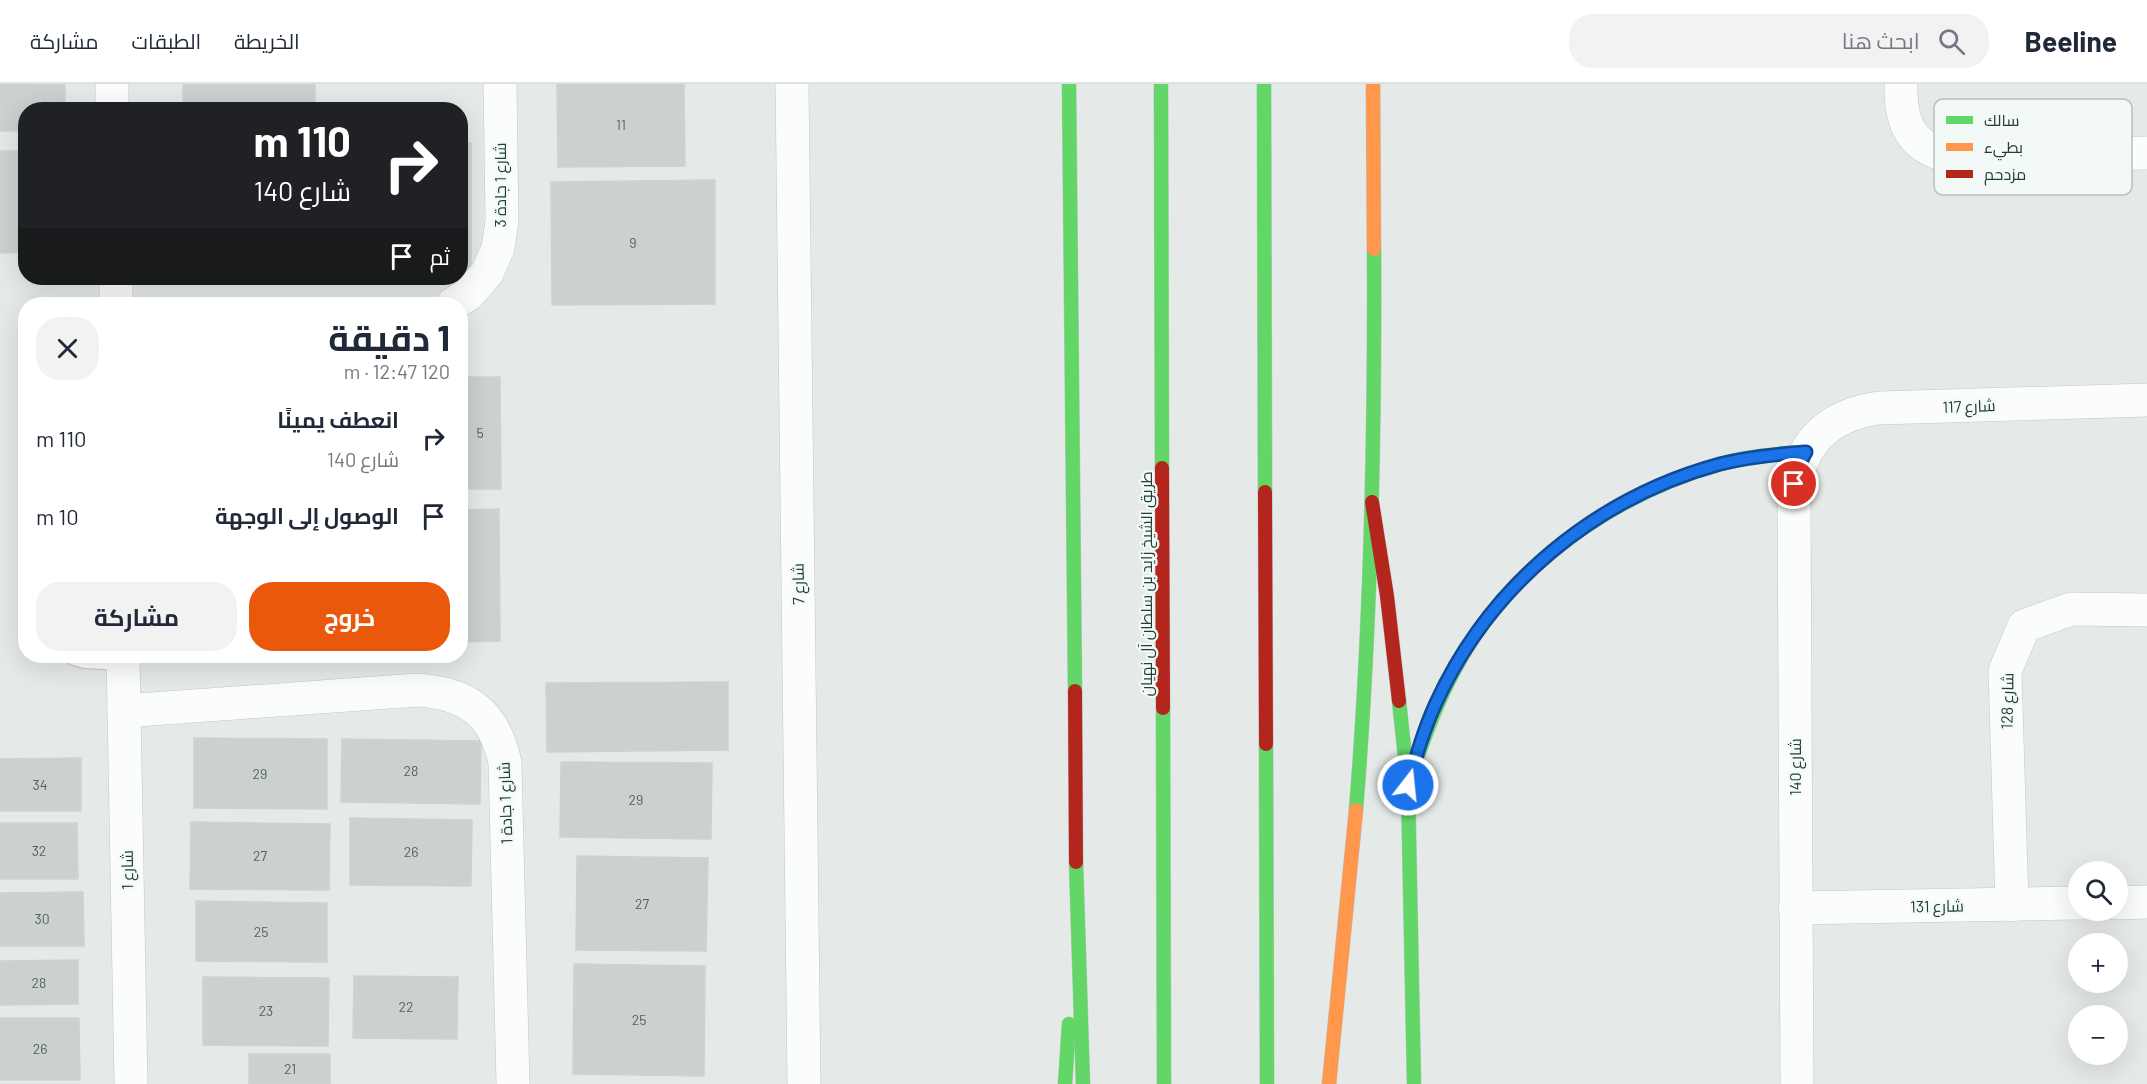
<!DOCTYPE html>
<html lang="ar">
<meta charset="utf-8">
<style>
body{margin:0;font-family:Barlow,Cairo,sans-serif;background:#f2f2f3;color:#1f2937;direction:rtl;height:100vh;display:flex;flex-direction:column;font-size:22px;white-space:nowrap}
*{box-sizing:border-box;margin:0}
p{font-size:20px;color:#747a83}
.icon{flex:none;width:33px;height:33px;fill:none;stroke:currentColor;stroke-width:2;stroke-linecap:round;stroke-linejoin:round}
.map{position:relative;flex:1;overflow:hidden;direction:ltr}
.sheet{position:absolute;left:18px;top:213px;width:450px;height:366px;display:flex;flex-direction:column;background:#fff;border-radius:24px;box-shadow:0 6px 24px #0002;direction:rtl}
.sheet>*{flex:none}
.top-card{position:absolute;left:18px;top:18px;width:450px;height:183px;border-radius:24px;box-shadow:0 6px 24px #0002;direction:rtl;background:#202124;color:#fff;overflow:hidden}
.controls{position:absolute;left:2068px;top:777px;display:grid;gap:12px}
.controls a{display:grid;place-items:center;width:60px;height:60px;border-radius:50%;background:#fff;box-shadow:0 6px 24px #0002;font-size:30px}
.pin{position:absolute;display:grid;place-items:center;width:51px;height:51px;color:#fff;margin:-26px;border:3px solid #fff;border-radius:50%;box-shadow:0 2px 6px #0007}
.me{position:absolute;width:66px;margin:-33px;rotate:16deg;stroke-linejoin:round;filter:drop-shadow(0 0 4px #0008)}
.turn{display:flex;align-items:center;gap:21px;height:126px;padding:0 18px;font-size:27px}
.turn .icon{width:78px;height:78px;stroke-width:2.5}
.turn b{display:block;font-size:42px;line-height:51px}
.then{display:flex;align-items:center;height:57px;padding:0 18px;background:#0003;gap:12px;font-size:22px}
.round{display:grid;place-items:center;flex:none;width:63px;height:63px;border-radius:24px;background:#f2f2f3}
.overview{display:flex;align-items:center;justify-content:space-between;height:102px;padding:0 18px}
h1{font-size:36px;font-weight:700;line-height:45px}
.action{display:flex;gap:12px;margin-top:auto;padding:12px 18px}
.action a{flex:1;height:69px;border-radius:24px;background:#ea580c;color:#fff;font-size:24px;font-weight:700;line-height:69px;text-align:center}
.action a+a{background:#f2f2f3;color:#1f2937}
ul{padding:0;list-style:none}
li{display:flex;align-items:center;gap:18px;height:78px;padding:0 18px}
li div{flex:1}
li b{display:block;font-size:22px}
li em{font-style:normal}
header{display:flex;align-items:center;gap:36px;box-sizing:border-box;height:84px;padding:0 30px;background:#fff;border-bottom:2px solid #e0e1e3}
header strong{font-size:28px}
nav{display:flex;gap:33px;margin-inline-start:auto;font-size:21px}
.search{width:420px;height:54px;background:#f2f2f3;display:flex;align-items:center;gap:15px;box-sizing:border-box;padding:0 21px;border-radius:24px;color:#747a83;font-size:22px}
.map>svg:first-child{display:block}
.building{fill:#ccd1cf;stroke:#cdd3d1;stroke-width:1.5}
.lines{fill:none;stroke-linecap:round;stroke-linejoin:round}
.lane-casing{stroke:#c2c7c5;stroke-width:20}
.street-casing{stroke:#c2c7c5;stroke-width:34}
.fast-casing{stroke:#c0c8c5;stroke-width:15}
.slow-casing{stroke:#c0c8c5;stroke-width:15}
.jam-casing{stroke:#c0c8c5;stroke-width:15}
.lane{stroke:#fbfcfc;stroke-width:18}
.street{stroke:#fbfcfc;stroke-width:33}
.fast{stroke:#63d668;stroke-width:14}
.slow{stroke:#ff974d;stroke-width:14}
.jam{stroke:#b3261e;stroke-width:14}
.route-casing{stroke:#114b97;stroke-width:15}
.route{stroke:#1a73e8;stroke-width:10}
.labels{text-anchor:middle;stroke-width:4.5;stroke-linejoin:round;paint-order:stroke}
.number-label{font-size:14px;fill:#4c645d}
.street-label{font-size:16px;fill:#213f36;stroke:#f3f9f6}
.key{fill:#f3f9f6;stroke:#b4c1bc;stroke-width:1.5}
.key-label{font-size:16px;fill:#213f36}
</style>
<header>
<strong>Beeline</strong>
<div class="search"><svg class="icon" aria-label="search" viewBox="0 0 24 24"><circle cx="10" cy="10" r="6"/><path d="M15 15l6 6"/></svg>ابحث هنا</div>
<nav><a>الخريطة</a><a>الطبقات</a><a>مشاركة</a></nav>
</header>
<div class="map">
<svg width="2147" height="1000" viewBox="0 0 2147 1000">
<rect width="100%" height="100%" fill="#e5eae8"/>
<g class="building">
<polygon points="0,0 65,0 65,26 26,26 26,47 0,47"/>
<rect x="183" y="0" width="132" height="26"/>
<polygon points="557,0 684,0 685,82 558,83"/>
<rect x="460" y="59" width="11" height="134"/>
<polygon points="0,67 26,67 26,168 0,169"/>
<polygon points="715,96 715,220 552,221 551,98"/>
<polygon points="279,194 366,194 366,196 279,197"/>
<polygon points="460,293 500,293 501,405 460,405"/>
<polygon points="499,425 500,557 460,558 460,426"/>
<polygon points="728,598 728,666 547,668 546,599"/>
<polygon points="194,654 327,655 327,725 194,724"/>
<polygon points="342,655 481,657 480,720 341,718"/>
<polygon points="81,674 81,727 0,727 0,675"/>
<polygon points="561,678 712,679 711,755 560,753"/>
<polygon points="350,734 472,736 471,802 350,801"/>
<polygon points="191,738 330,740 329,806 190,805"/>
<polygon points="0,739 77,739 78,795 0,795"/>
<polygon points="577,772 708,774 706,867 576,866"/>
<polygon points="83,808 84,862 0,862 0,809"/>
<polygon points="196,817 327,819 327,878 196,877"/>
<polygon points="78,876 78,920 0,921 0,877"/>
<polygon points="574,880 705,882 704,992 573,990"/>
<polygon points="354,892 458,893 457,955 353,954"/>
<polygon points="203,893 329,894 328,962 203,961"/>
<polygon points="0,934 79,934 80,996 0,996"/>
<rect x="249" y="970" width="81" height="30"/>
</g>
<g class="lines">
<defs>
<polyline id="lane" points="74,572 84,575 123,577"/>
<g id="street">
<polyline points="112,0 112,26"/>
<polyline points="792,0 804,1000"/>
<path d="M1901,0c-1,40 10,64 51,73l195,-4"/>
<polyline points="116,194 116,220"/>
<polyline points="453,220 469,210 487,189 498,164 502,137 500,0"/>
<polyline points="123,572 131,1000"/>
<path d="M124,627l293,-21c50,3 78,23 88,73l8,321"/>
<polyline points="2118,819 2147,818"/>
<polyline points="2012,821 2005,587 2024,542 2071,525 2147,526"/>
<polyline points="1795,824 2079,819"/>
<path d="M1797,1000l-3,-583c2,-54 31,-86 85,-93l268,-8"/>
</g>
<g id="fast">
<polyline points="1069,0 1075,607"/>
<polyline points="1161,0 1162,384"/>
<polyline points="1264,0 1265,408"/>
<polyline points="1399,617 1408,701 1414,1000"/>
<polyline points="1163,624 1164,1000"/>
<polyline points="1266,660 1267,1000"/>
<path d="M1412,688c13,-36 25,-71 44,-105 54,-101 156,-172 264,-203 28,-8 57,-10 86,-12"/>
<path d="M1356,726c15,-186 19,-373 18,-561"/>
<polyline points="1076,778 1083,1000"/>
<polyline points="1065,1000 1069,940"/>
</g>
<g id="slow">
<polyline points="1373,0 1374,165"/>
<polyline points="1329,1000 1356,726"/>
</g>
<g id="jam">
<polyline points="1162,384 1163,624"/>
<polyline points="1265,408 1266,660"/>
<polyline points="1372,418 1387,512 1399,617"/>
<polyline points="1075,607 1076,778"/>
</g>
</defs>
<use href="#lane" class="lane-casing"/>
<use href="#street" class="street-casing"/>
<use href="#fast" class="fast-casing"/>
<use href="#slow" class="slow-casing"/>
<use href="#jam" class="jam-casing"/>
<use href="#lane" class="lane"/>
<use href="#street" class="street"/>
<use href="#fast" class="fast"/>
<use href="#slow" class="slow"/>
<use href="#jam" class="jam"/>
</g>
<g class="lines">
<defs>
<path id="route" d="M1408,701c8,-28 16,-56 28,-82 54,-118 159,-205 284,-239 28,-7 57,-10 86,-12l-8,15 -4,17"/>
</defs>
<use href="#route" class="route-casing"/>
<use href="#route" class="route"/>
</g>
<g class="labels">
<g class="number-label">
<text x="621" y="46">11</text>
<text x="633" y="164">9</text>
<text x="480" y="354">5</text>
<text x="411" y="692">28</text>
<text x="260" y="695">29</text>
<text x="40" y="706">34</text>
<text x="636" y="721">29</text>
<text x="39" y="772">32</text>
<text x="411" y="773">26</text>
<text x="260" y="777">27</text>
<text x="642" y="825">27</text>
<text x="42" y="840">30</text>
<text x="261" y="853">25</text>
<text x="39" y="904">28</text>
<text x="406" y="928">22</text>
<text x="266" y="932">23</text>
<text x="639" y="941">25</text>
<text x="40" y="970">26</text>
<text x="290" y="990">21</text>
</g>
<g class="street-label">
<text transform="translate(500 101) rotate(-90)" y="6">شارع 1 جادة 3</text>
<text transform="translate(1969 322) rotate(-2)" y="6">شارع 117</text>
<text transform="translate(798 500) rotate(-91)" y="6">شارع 7</text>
<text transform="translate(1146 500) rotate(-90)" y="6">طريق الشيخ زايد بن سلطان آل نهيان</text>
<text transform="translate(2007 617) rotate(-89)" y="6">شارع 128</text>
<text transform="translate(1795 683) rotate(-90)" y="6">شارع 140</text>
<text transform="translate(505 719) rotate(-92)" y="6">شارع 1 جادة 1</text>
<text transform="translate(127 786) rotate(-91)" y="6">شارع 1</text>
<text transform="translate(1937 822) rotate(-1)" y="6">شارع 131</text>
</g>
</g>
<rect x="1934" y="15" width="198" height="96" rx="9" class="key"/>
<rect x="1946" y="32" width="27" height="8" fill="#63d668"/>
<rect x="1946" y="59" width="27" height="8" fill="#ff974d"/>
<rect x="1946" y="86" width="27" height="8" fill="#b3261e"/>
<g class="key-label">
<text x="1984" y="42">سالك</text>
<text x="1984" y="69">بطيء</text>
<text x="1984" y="96">مزدحم</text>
</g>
</svg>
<div class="controls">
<a><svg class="icon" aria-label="search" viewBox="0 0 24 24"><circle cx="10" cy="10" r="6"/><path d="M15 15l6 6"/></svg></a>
<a>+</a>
<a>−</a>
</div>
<div class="pin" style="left:1794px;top:400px;background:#d93025"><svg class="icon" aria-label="arrive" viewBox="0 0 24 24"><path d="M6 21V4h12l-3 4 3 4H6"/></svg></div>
<svg class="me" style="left:1408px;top:701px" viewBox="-20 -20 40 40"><circle r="17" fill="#1a73e8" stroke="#fff" stroke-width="3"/><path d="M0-11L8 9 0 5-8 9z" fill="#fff"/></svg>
<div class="top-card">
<div class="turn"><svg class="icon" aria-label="right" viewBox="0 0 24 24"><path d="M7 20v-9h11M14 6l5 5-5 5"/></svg><div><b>110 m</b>شارع 140</div></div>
<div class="then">ثم<svg class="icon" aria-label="arrive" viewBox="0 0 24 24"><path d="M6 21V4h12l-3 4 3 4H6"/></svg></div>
</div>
<section class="sheet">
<div class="overview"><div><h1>1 دقيقة</h1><p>120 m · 12:47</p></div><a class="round"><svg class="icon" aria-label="close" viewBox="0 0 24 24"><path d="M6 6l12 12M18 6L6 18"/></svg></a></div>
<ul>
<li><svg class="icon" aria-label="right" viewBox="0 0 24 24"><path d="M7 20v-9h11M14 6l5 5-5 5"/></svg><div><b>انعطف يمينًا</b><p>شارع 140</p></div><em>110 m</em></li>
<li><svg class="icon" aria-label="arrive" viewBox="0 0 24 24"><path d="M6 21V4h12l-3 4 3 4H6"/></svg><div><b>الوصول إلى الوجهة</b></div><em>10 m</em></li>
</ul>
<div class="action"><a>خروج</a><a>مشاركة</a></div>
</section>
</div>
